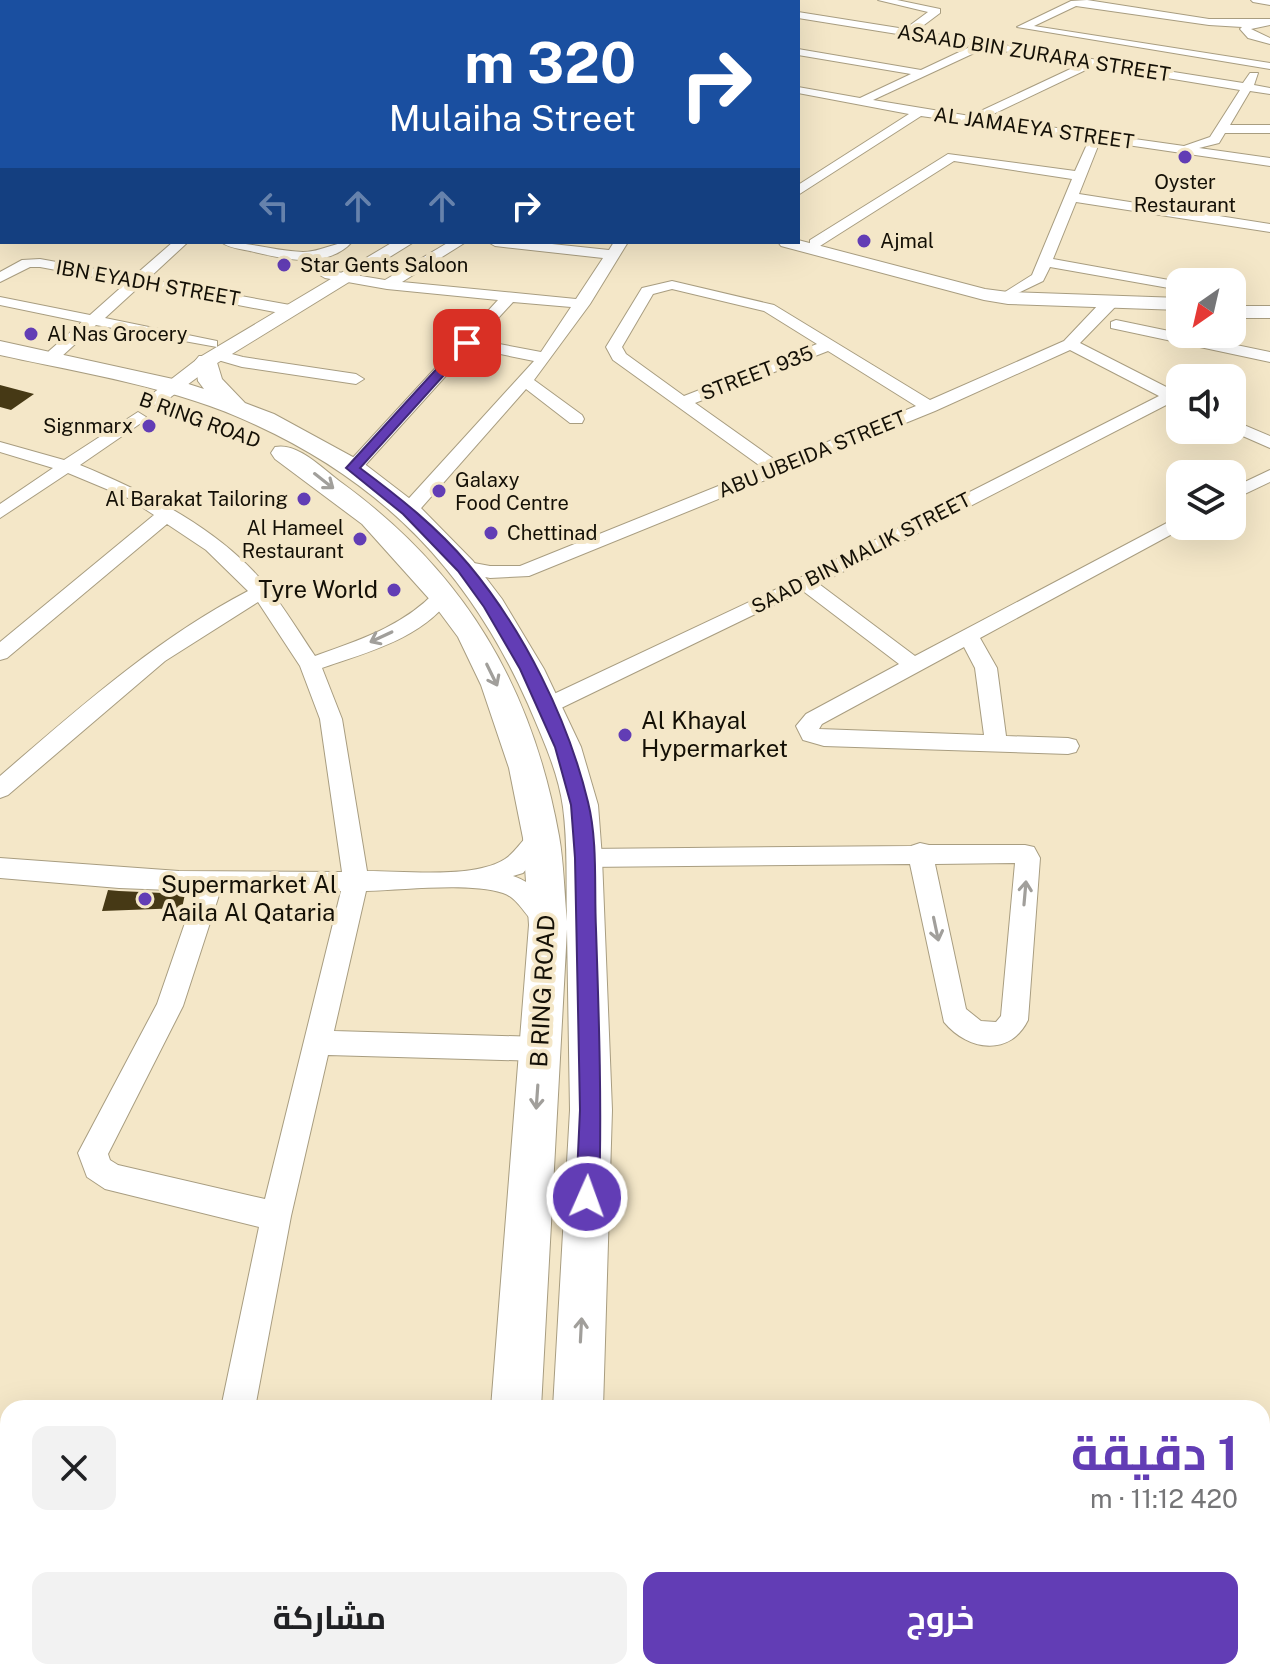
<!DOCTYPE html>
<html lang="ar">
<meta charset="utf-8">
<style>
body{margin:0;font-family:"Public Sans",Cairo,sans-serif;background:#f2f2f2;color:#202124;direction:rtl;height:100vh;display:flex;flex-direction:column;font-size:30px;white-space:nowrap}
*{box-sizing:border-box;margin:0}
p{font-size:26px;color:#757577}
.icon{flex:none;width:44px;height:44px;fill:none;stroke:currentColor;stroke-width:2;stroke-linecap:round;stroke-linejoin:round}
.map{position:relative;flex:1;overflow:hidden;direction:ltr}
.panel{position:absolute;left:0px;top:1400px;width:1270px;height:280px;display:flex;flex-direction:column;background:#fff;border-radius:24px 24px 0 0;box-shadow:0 8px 32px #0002;direction:rtl}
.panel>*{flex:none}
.top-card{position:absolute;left:0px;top:0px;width:800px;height:244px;box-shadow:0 8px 32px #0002;direction:rtl;background:#1a4fa0;color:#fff;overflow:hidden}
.needle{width:52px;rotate:214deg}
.fabs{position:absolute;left:1166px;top:268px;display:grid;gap:16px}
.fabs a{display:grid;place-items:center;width:80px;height:80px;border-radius:16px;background:#fff;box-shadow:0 8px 32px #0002;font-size:40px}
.pin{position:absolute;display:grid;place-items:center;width:68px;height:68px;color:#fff;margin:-34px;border-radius:16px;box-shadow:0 4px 12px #0006}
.me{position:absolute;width:88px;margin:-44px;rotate:2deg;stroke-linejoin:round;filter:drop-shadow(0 0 6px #0008)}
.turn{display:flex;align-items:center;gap:28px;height:168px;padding:0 32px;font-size:36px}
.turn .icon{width:104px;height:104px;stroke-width:2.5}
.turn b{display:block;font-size:56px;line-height:68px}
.lanes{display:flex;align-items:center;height:76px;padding:0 32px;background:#0003;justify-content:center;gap:40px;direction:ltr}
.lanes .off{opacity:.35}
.round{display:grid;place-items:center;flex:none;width:84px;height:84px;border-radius:16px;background:#f2f2f2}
.headline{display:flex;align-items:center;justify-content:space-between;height:136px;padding:0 32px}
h1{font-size:48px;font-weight:700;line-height:60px;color:#623db5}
.cta{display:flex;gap:16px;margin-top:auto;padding:16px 32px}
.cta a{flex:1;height:92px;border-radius:16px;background:#623db5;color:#fff;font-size:32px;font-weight:700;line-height:92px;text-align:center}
.cta a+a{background:#f2f2f2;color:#202124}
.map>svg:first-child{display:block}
.building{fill:#463915}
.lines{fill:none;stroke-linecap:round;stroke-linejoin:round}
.minor-casing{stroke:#a89d80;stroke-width:2}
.tertiary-casing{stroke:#a89d80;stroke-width:2}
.primary-casing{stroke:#a89d80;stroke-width:2}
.minor{fill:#fff;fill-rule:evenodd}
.tertiary{fill:#fff;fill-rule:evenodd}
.primary{fill:#fff;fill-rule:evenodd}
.oneway{stroke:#a19f9b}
.route{fill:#623db5;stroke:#402876;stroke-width:2}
.poi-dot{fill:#623db5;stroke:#f4e7c8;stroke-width:3}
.labels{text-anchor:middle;stroke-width:8;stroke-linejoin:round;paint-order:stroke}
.far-street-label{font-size:20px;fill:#141006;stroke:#f4e7c8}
.far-poi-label{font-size:20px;fill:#141006;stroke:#f4e7c8;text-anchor:start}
.poi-label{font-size:24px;fill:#141006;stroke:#f4e7c8;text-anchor:start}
.street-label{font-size:24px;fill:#141006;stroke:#f4e7c8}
</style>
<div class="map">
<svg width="1270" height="1680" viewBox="0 0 1270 1680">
<rect width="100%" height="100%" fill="#f4e7c8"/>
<g class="building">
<polygon points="0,385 34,394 11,410 0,407"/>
<polygon points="108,890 119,891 185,894 182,908 102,911"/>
</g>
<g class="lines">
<defs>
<g id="minor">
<polygon points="99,0 114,0 98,2"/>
<polygon points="382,0 398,0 399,2 383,2"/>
<polygon points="461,0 476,0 460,2"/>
<polygon points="494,0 510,0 511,2 495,2"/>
<polygon points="586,0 600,0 585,2"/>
<polygon points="609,0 625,0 626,2 610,2"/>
<polygon points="719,0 736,0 737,2 720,2"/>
<polygon points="779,0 792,0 778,2"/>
<path d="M878,0h19l43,9v4l-24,18 327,52 7,-10h8l-4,12 16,3v6l-20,-3 -20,34h40v8h-45l-6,10 -20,5 71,10v8l-170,-25 -21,53 191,30v8l-194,-30 -23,57 127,23v8l-130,-23 -7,14 -31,15 -7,-4 27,-17 40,-96 -118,-18 -134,85h-10v-6l138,-86 127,17 14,-31 -168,-24 -123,79v-10l111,-71 -111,-21v-6l62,11 51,-24 -113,-19v-6l123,21 51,-24 -174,-28v-6l107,17 23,-17zM985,48l96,16 -111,52 -97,-16zM1094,66l146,24 -30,47 -26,9 -199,-28z"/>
<polygon points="1087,0 1209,19 1270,19 1270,25 1251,29 1270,38 1270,44 1248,38 1240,29 1242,27 1209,25 1076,6 1034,26 1270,63 1270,69 1017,27 1071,1"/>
<polygon points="1251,0 1270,0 1270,5 1253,2"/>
<rect x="0" y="23" width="2" height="7"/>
<rect x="0" y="112" width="2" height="8"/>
<polygon points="2,172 2,180 0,181 0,173"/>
<rect x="0" y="198" width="2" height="8"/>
<polygon points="173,242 188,242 148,279 290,305 298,310 290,315 140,286 105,318 217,341 217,347 96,325 61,357 55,359 47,354 49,351 82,322 0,305 0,297 90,315 126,283 40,267 30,267 0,282 0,272 22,260 40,259 134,276"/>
<path d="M221,242c28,0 54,9 82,10 18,0 31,-10 49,-10 -26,28 -69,17 -102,9 -10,-2 -21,-3 -29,-9z"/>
<path d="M449,242h17l-64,40 174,17 27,-41 -108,-12 -7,-4h45l76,8 5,-8h14l-38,62 -56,76 48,35 2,4 -2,4h-12l-44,-34 -111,126 -7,2 -9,-6 2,-4 133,-146 -63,-13 -112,124h-12l-3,-4 3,-4 151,-164 -111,-11 -62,-11 -7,-4 7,-4 60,10zM513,302l58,5 -30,45 -63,-12z"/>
<path d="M672,281l102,24 156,95 134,-59 36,-38 7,-4h10v6l-37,38 100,51v11l-8,-3 -353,182 96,72 265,-140v10h7l-207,112 17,30 9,68 62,2 8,2 3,6 -3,6 -8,2 -244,-8 -21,-6 -7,-14 10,-12 93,-50 -96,-73 -248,120h-16l-3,-5 3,-5 259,-122 361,-183 -89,-46 -135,61 -406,165 -39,2 -34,-7 -3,-4 10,-6 27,5h30l243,-98 -150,-108 -7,-13 36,-59zM672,289l92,22 53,33 -133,52 -58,-42 -4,-7 31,-53zM828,351l88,55 -138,56 -83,-59zM964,647l11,21 9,67 -165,-6 3,-5z"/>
<polygon points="1116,320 1270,352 1270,362 1111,328 1111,322"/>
<polygon points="217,350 243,357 356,374 364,379 356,384 242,367 211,358 209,355"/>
<path d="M138,412l8,5 -2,4 -64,44c68,28 142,65 189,124 17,21 31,45 46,67 44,-16 89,-30 121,-65h14l3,4c-29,43 -85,57 -131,73l20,51 25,152c37,0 107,8 138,-12 16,-10 22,-35 44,-27l4,6 -30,35 -10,3c23,8 34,23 45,44l-4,7c-24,8 -29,-27 -51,-34 -34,-11 -100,-3 -137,-2l-32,140 206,6 10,3 4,9 -4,9 -10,3 -212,-6 -37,161 -36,192h-34l38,-181 -154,-38 -18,-12 -9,-24 79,-149 39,-113 -77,-3 -119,-10v-20l179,13 163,1 -22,-153 -20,-53 -42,-64 -93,59 -157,134 -8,3v-22c79,-68 156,-137 248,-185l-42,-41 -39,-26 -160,134 -7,2v-18l154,-127 -26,-17 -60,-25 -68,45v-14l53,-36 -53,-16v-10l64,18zM341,891l-76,308 -147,-34 -8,-5 -2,-6 75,-148 37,-114z"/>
<polygon points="1232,420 1270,436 1270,448 1229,430 1232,430"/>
<polygon points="1270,470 1270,482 1232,500 1232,488"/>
<path d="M920,843l9,2h96l9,2 6,11 -12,162c-18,37 -60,31 -84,2l-34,-158 -326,3 -9,-2 -3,-7 3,-7 9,-2 327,-3zM1015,863l-14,153 -5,6 -15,-1 -15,-12 -31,-145z"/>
<polygon points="0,1533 8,1534 8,1570 0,1569"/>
</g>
<g id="tertiary">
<polygon points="798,240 985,289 1008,292 1180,298 1180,310 1008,304 984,300 781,246 778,242 798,242"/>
<polygon points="393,242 414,242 214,365 160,405 146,405 143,401 200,357"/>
<rect x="1232" y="306" width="38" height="12"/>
</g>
<g id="primary">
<polygon points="2,47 2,57 0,58 0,48"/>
<path d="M0,341l173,38 31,10 -6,-8 -3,-20 4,-5h16l7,23 23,24 29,11 88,48 56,43 55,56 29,38 42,70 37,78 17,58 4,53 10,252 -9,298h-50l17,-298 -3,-181 -26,479h-50l38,-483 -6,-87 -14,-70 -28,-83 -23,-48 -26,-35 -70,-78 -87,-65 -4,-6 4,-6c23,-5 48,22 67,36 123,90 190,203 217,353 5,28 5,57 8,85 -1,-38 1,-77 -4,-114 -5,-36 -21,-70 -35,-103 -58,-130 -142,-219 -272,-279 -80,-38 -170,-51 -256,-70z"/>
<polygon points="469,1672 525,1672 526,1680 468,1680"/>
<polygon points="542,1672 598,1672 599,1680 541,1680"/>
</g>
</defs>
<use href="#minor" class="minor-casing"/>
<use href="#tertiary" class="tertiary-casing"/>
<use href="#primary" class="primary-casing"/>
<use href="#minor" class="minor"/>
<use href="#tertiary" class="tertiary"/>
<use href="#primary" class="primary"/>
</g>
<defs><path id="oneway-shaft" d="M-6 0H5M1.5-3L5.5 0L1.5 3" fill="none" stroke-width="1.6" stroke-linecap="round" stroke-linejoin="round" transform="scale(2)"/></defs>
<g class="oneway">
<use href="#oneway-shaft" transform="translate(324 481) rotate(38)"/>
<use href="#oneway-shaft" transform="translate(381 637) rotate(155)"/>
<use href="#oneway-shaft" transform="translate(492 675) rotate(64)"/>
<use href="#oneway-shaft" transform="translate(1025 893) rotate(-85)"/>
<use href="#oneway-shaft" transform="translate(936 929) rotate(78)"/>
<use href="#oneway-shaft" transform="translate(537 1097) rotate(94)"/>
<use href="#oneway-shaft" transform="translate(581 1330) rotate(-87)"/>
</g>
<path class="route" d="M462,341l11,2 -113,125c39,29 77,59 109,97 55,66 99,154 119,237 10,40 6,86 8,127 3,90 6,178 3,268l-4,7 -8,3 -8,-3 -3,-7 4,-87 -5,-252 -4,-53 -16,-58 -35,-78 -36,-62 -26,-36 -55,-57 -57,-46z"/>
<g class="poi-dot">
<circle cx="1185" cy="157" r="8"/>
<circle cx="864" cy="241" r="8"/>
<circle cx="284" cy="265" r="8"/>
<circle cx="31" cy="334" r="8"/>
<circle cx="149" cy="426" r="8"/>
<circle cx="439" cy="491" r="8"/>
<circle cx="304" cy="499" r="8"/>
<circle cx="491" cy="533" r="8"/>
<circle cx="360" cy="539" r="8"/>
<circle cx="394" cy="590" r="8"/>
<circle cx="625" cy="735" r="8"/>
<circle cx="145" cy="899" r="8"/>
</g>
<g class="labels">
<g class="far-street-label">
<text transform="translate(1034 53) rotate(9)" y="7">ASAAD BIN ZURARA STREET</text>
<text transform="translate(1034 128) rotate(8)" y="7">AL JAMAEYA STREET</text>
<text transform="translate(148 283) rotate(10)" y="7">IBN EYADH STREET</text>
<text transform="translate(757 373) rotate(-21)" y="7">STREET 935</text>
<text transform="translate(200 420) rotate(20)" y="7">B RING ROAD</text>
<text transform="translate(812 454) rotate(-22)" y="7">ABU UBEIDA STREET</text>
<text transform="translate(861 553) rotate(-27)" y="7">SAAD BIN MALIK STREET</text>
</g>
<g class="far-poi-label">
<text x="1185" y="189" text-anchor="middle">Oyster<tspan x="1185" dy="23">Restaurant</tspan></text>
<text x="880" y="248">Ajmal</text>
<text x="300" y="272">Star Gents Saloon</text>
<text x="47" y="341">Al Nas Grocery</text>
<text x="133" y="433" text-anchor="end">Signmarx</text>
<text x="455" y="487">Galaxy<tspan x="455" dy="23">Food Centre</tspan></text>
<text x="288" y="506" text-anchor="end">Al Barakat Tailoring</text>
<text x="344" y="535" text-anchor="end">Al Hameel<tspan x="344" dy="23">Restaurant</tspan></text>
<text x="507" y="540">Chettinad</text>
</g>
<g class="poi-label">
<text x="378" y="598" text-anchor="end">Tyre World</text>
<text x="641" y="729">Al Khayal<tspan x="641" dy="28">Hypermarket</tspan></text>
<text x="161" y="893">Supermarket Al<tspan x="161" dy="28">Aaila Al Qataria</tspan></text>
</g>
<g class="street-label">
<text transform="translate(543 991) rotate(-87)" y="8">B RING ROAD</text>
</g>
</g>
</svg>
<div class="fabs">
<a><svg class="needle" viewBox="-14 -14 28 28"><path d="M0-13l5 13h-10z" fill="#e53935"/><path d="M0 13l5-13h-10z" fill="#757577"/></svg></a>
<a><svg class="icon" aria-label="sound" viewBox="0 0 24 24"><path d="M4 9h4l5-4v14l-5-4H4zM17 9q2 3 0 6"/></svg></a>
<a><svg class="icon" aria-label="layers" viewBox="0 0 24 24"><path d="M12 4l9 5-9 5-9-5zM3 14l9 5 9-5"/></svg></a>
</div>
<div class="pin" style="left:467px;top:343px;background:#d93025"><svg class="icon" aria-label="arrive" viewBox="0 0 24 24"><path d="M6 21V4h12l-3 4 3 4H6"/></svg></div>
<svg class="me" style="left:587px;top:1197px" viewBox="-20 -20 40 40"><circle r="17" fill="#623db5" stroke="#fff" stroke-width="3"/><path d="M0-11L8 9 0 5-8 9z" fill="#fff"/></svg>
<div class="top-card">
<div class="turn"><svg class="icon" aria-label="right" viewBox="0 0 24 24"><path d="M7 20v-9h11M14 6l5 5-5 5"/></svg><div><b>320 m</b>Mulaiha Street</div></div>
<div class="lanes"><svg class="icon off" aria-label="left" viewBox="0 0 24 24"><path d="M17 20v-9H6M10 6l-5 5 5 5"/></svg><svg class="icon off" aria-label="ahead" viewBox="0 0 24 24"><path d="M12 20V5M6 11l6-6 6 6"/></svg><svg class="icon off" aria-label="ahead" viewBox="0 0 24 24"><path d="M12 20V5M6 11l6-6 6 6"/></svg><svg class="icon" aria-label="right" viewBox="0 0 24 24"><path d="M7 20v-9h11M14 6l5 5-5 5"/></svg></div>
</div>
<section class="panel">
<div class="headline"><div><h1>1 دقيقة</h1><p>420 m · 11:12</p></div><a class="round"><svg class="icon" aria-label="close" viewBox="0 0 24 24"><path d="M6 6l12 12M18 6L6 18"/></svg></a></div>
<div class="cta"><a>خروج</a><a>مشاركة</a></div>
</section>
</div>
